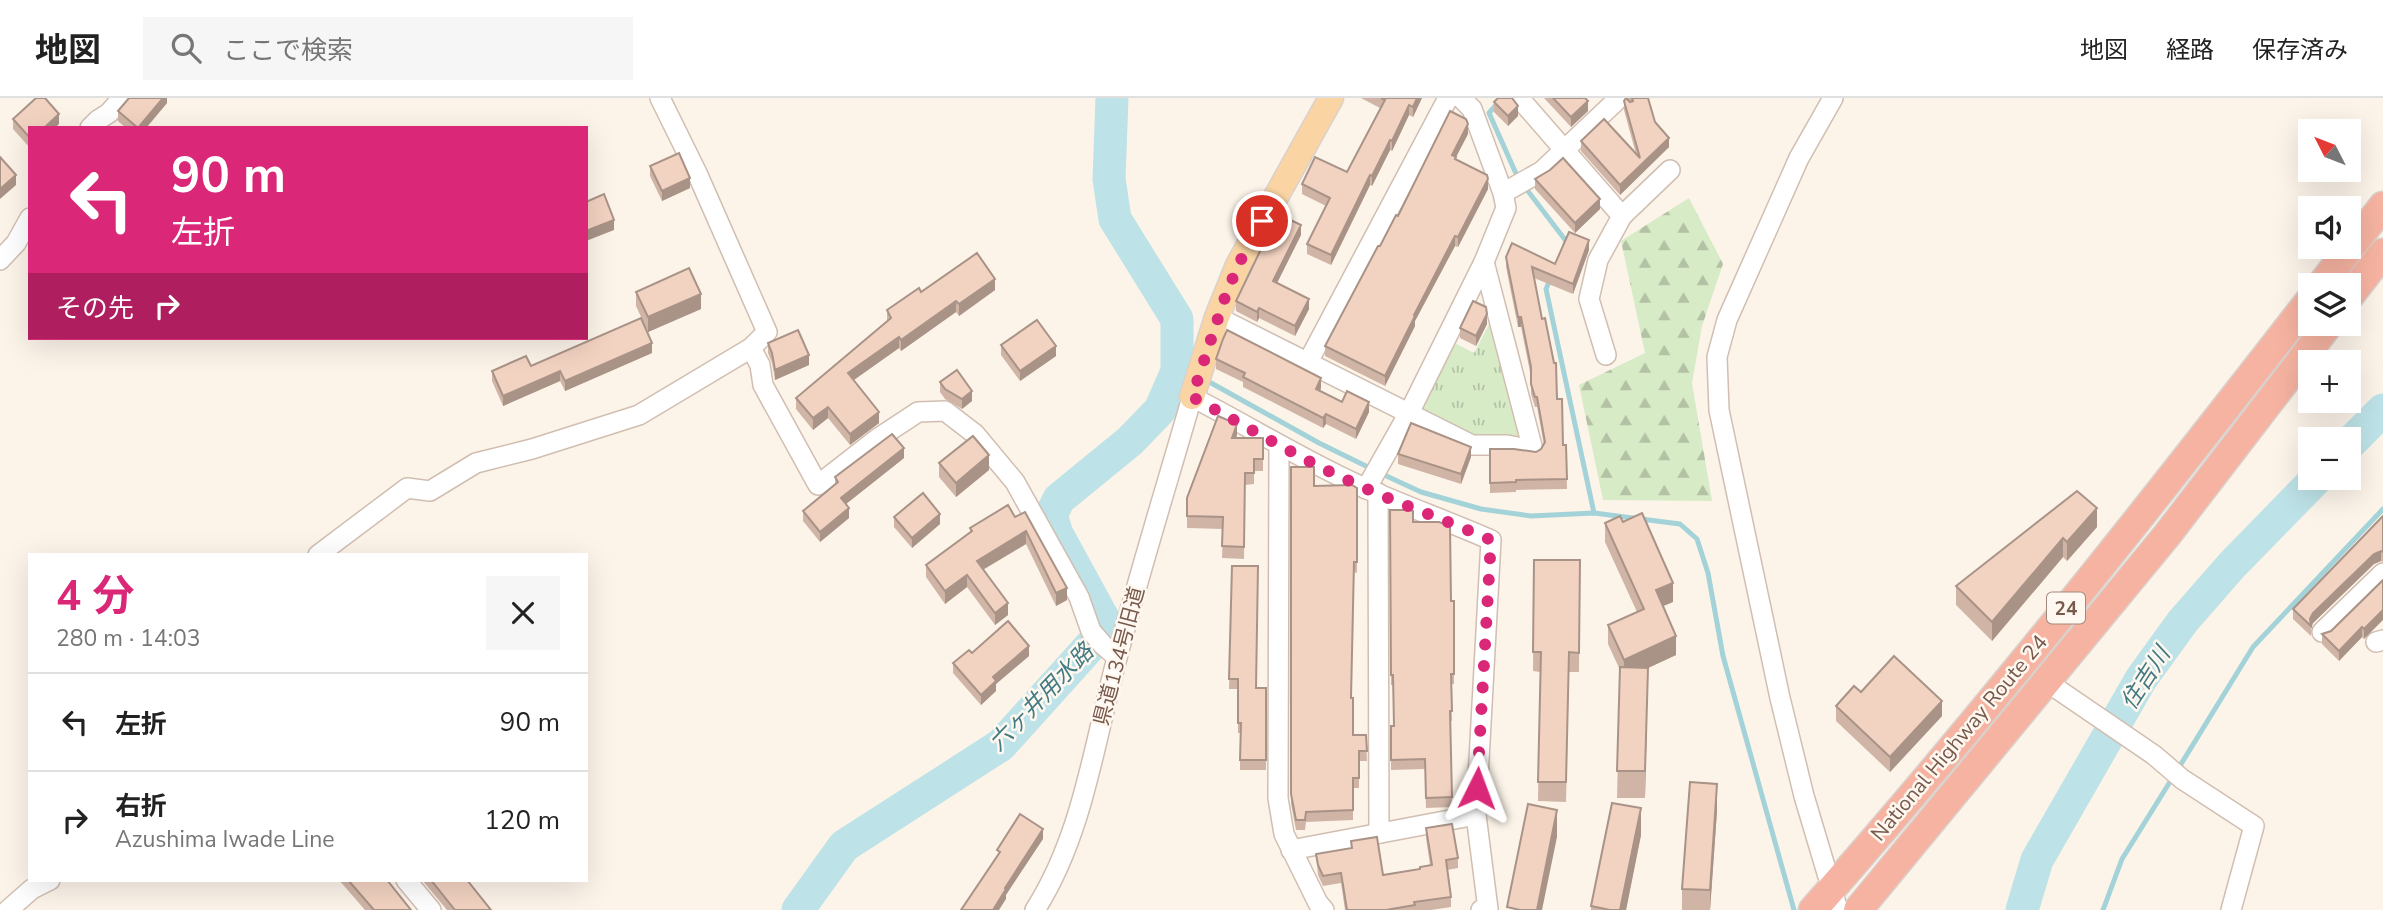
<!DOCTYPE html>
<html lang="ja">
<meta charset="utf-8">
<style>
body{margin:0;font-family:"Nunito Sans","Noto Sans JP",sans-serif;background:#f6f6f6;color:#222;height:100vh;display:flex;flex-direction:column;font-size:26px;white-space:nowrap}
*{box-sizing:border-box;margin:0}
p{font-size:23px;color:#767676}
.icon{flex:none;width:38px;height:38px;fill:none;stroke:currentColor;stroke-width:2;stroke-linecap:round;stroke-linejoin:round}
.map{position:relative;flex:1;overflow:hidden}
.side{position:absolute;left:28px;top:455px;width:560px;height:329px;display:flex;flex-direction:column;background:#fff;border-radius:0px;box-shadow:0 7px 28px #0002}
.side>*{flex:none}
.guide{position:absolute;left:28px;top:28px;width:560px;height:214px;border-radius:0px;box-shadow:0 7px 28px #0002;background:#db2777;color:#fff;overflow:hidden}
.needle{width:46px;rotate:312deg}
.tools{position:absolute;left:2298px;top:21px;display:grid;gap:14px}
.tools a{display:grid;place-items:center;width:63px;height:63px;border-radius:0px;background:#fff;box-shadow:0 7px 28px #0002;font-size:35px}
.pin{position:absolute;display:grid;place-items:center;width:60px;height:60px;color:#fff;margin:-30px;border:4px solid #fff;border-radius:50%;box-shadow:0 2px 7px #0007}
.me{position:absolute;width:77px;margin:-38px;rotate:3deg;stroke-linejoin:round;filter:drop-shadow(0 0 5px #0008)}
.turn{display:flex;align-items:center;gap:24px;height:147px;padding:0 28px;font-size:32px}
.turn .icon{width:91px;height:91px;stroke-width:2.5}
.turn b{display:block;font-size:49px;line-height:60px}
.then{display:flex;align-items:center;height:66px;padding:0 28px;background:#0003;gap:14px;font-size:26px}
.round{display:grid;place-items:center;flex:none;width:74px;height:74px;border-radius:0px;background:#f6f6f6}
.headline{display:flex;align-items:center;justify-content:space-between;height:119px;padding:0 28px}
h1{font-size:42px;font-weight:700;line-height:52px;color:#db2777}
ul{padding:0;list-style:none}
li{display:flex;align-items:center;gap:21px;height:98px;padding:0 28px;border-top:2px solid #e0e0e0}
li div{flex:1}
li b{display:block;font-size:26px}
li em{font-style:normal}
header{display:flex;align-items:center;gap:42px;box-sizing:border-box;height:98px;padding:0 35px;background:#fff;border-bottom:2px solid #e0e0e0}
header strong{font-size:33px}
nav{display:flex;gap:38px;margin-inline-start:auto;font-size:24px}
.search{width:490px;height:63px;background:#f6f6f6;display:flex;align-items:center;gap:18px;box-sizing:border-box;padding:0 24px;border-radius:0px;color:#767676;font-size:26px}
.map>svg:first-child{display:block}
.grass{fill:url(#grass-tufts)}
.forest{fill:url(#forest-firs)}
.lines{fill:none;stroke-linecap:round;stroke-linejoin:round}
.stream{stroke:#a3d3d8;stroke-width:5}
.river{stroke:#bde2e7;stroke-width:33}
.minor-casing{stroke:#d1beb1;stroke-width:22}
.major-casing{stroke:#d9d1cd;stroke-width:27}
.highway-casing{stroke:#d9d1cd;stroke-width:31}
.minor{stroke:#fff;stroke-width:19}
.major{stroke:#fad5a3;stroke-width:24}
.highway{stroke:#f6b3a1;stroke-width:28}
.wall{fill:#d0b5a6}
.shaded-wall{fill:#a99387}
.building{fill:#f2d2c1;stroke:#a99387;stroke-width:2}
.route{stroke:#db2777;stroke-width:12;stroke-dasharray:0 21.6}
.labels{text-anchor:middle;stroke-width:5;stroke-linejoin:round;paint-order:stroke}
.shield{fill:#fff8f0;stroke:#a0897d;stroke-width:2}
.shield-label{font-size:19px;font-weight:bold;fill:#775a4c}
.street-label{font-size:21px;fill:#775a4c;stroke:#fff8f0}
.water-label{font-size:23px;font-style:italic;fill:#437b83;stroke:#fff8f0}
</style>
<header>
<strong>地図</strong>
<div class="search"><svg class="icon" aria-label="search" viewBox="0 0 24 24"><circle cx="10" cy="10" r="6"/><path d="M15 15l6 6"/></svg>ここで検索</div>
<nav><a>地図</a><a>経路</a><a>保存済み</a></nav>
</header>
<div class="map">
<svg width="2383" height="812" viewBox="0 0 2383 812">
<defs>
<pattern id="grass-tufts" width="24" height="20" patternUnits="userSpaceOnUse" patternTransform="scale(1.75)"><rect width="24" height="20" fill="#d7ebc7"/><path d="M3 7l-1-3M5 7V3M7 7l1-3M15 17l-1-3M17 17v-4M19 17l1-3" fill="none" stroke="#b3c1a4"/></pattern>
<pattern id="forest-firs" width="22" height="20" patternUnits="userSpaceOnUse" patternTransform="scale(1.75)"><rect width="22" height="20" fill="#d7ebc7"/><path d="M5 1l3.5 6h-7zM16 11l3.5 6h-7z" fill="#b3c1a4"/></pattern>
</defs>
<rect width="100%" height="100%" fill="#fcf4e9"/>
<polygon class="grass" points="1494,217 1524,340 1473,341 1423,316 1420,307 1453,244 1474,255"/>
<polygon class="forest" points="1689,100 1723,166 1702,228 1692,285 1712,403 1603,402 1579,287 1645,255 1621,143"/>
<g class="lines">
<g class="stream">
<polyline points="1502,0 1489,15 1518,80"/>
<polyline points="1524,88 1566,143 1565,147"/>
<polyline points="1550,182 1546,191 1594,415"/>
<polyline points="1177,267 1192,275"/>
<polyline points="1204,281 1319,345 1372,371"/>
<polyline points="1380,375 1421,394 1481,411 1531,418 1594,415 1680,426 1697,441 1708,475 1723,558 1794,812"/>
<polyline points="2178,671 2253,549 2383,411"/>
<polyline points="2103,812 2122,761 2173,679"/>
</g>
<g class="river">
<polyline points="2348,347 2383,312"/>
<polyline points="798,812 844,748 1001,647 1102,535 1104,522 1057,436 1051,417 1059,401 1130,343 1160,312 1177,273 1177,221 1115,121 1109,81 1112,0"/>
<polyline points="2022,812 2037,762 2141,581 2183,523 2232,467 2317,380"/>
</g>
<defs>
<g id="minor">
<polyline points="1833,0 1799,60 1727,222 1717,259 1719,312 1780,600 1804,698 1838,812"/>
<polyline points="1520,1 1622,118 1598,162 1589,201 1606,257"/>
<polyline points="90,30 98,22 109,15 122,0"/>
<polyline points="1503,95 1542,73 1616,3 1615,0"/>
<polyline points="1622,118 1670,72"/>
<polyline points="0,162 16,145 30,120"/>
<polyline points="1217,219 1472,347 1507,347 1533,352 1484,164"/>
<polyline points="751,250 760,267 763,287 818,387 877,341 918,314 945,313 975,336 1015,384 1079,499 1091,533 1103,547 1117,559"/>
<polyline points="1308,264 1448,0"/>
<polyline points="1279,347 1278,700 1284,736 1318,805 1324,812"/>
<polyline points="1366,391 1409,315 1484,164 1506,110 1503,95 1472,11 1461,0"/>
<polyline points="1378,395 1379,735"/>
<polyline points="318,457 407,390 430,393 476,365 532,351 639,317 751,250 767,234 697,75 660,0"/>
<polyline points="2322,534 2383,475"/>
<polyline points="2376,544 2383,542"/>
<polyline points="2047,584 2154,657 2182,681 2254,728 2231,812"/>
<polyline points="1291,752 1476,717"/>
<polyline points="406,782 431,812"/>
<polyline points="8,812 32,791 50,782"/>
<path d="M1035,812c48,-75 59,-167 82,-252 23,-87 50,-174 75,-261 59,30 115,66 175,92 41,18 83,33 124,51l-15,275 12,94 -7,1"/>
</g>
<polyline id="major" points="1192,299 1217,219 1238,167 1331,0"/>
<g id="highway">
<polyline points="2321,187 2383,108"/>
<polyline points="2348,200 2383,155"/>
<path d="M1813,812c174,-197 336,-403 497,-610"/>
<polyline points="1858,812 2167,437 2329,226"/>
</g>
</defs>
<use href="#minor" class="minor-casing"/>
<use href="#major" class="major-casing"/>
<use href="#highway" class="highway-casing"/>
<use href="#minor" class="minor"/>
<use href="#major" class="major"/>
<use href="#highway" class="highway"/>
</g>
<g class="wall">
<polygon points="163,0 167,0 167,5 146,30 126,30 118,23 118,13"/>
<polygon points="1361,0 1422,0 1413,19 1409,17 1392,53 1390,52 1372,88 1370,87 1331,167 1307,156 1307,146 1326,108 1302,96 1302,86 1347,74 1380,10"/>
<polygon points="1544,0 1585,0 1588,13 1571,29"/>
<polygon points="1627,0 1648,0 1655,24 1669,49 1620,97 1581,53 1581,43 1636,56 1624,12 1624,3 1629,4"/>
<polygon points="1494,4 1518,18 1508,28 1494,14"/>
<polygon points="13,21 59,26 30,30 30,50 13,31"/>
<polygon points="1468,36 1456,59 1456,61 1488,91 1458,149 1455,148 1415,223 1415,228 1385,288 1325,258 1325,248 1380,148 1398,118"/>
<polygon points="650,68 690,90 662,103 650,78"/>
<polygon points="1535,81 1600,111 1575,135 1535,91"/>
<polygon points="1301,137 1277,185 1309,211 1295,238 1259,220 1257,224 1236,213 1236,203"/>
<polygon points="1589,152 1573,196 1534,180 1557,301 1563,347 1566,347 1567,391 1516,392 1516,394 1490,395 1490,351 1536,354 1541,351 1544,347 1537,309 1535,309 1531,296 1531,279 1521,229 1518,229 1506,169 1506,159 1555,166"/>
<polygon points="995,192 959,218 956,214 901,253 899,250 854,282 879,325 850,347 828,320 813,332 796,311 796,300 887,224 887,212 921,194"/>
<polygon points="636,194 701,211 648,234 636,208"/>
<polygon points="1487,226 1476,248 1460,240 1460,230"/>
<polygon points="768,245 809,267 775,282 772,265 768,255"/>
<polygon points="1001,247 1056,258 1020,283 1001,257"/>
<polygon points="652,255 565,293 560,283 503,308 492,283 492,273"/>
<polygon points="1216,261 1321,290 1320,293 1342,304 1369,314 1356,341 1326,326 1323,330 1243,289 1243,284 1216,271"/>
<polygon points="940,284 972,303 962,311 945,301 940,294"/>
<polygon points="1237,337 1236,340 1263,340 1263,373 1254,373 1254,386 1245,387 1244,461 1222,460 1223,431 1187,430 1187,400"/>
<polygon points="1398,356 1471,359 1461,386 1398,366"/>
<polygon points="904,360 846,406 849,420 820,444 803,423 803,413 835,386 835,379"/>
<polygon points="939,365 989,372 956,399 939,379"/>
<polygon points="1291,369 1314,388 1357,390 1357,475 1354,474 1351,600 1353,637 1366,637 1367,663 1359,663 1359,690 1353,690 1353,722 1306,724 1305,732 1296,732 1291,706"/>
<polygon points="2077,393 2097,429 2067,463 2063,459 1992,543 1956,507 1956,488"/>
<polygon points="1390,412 1413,424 1451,503 1454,536 1454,586 1451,586 1452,623 1450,623 1452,709 1426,710 1425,671 1391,672 1391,628 1394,628 1393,587 1391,587"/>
<polygon points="1025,414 1067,502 1056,508 1026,446 983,472 1008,517 995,527 967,489 945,506 926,479 926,467 970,434 970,430 1015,419"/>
<polygon points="2383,418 2383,464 2381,463 2374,466 2313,525 2311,530 2311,538 2293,521 2293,511"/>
<polygon points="894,419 940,426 912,450 894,429"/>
<polygon points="1623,424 1673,504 1663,508 1676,557 1648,570 1645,700 1617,700 1620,572 1608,546 1608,527 1637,514 1605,444 1605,425"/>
<polygon points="1534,462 1580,462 1579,574 1569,574 1566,704 1538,703 1540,574 1533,573"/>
<polygon points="1232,468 1256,590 1266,590 1266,672 1240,672 1240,635 1238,635 1238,591 1229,591"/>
<polygon points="2383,482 2364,541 2362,539 2339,563 2322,546 2322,536 2331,533"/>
<polygon points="972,555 1029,558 996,586 996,593 981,607 953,575 953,565"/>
<polygon points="1861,594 1942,618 1890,674 1836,623 1836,608"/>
<polygon points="1717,713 1710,812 1682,812 1682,791"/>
<polygon points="1426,730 1458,760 1458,770 1447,772 1451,799 1451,809 1431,812 1345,812 1341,785 1323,788 1318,777 1316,756 1351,750 1351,743 1383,777 1420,771 1430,767 1426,740"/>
<polygon points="1641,737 1626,812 1591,812 1591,808"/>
<polygon points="339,782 387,782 411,812 365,812"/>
<polygon points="422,782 467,782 491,812 447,812"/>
</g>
<g class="shaded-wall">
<polygon points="163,0 167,0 167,5 146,30 138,30"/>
<polygon points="1417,0 1422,0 1413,19 1413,9"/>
<polygon points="1588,3 1588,13 1571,29 1571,19"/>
<polygon points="1409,7 1409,17 1392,53 1392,43"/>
<polygon points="1518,8 1518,18 1508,28 1508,18"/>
<polygon points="59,16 59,26 55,30 44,30"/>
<polygon points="1468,26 1468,36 1456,59 1456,69 1452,57"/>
<polygon points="1669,40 1669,49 1620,97 1620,87"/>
<polygon points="1390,42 1390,52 1372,88 1372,78"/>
<polygon points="16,77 16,87 0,101 0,91"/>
<polygon points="1370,77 1370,87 1331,167 1331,157"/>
<polygon points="690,80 690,90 662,103 662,93"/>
<polygon points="1488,81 1488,91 1458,149 1458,139"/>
<polygon points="1600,101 1600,111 1575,135 1575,125"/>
<polygon points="614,122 614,132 586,143 586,133"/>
<polygon points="1301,127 1301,137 1273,193 1273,183"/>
<polygon points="1455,138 1455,148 1415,223 1415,228 1385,288 1385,278 1414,217"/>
<polygon points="1589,142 1589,152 1573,196 1573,186"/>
<polygon points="995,181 995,192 959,218 959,206"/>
<polygon points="701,196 701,211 648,234 648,219"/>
<polygon points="1309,201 1309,211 1295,238 1295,228"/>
<polygon points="956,203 956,214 901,253 901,242"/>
<polygon points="1259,210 1259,220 1257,224 1257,214"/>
<polygon points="1487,216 1487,226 1476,248 1476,238"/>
<rect x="1518" y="219" width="3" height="10"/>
<polygon points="899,239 899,250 848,286 848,275"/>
<polygon points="652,245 652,255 565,293 565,283"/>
<polygon points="1056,248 1056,258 1020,283 1020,273"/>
<polygon points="809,257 809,267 775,282 775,272"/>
<polygon points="560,273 560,283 503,308 503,298"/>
<polygon points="1321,280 1321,290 1316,301 1316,291"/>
<polygon points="972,293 972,303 962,311 962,301"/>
<polygon points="1369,304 1369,314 1356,341 1356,331"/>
<polygon points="828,309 828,320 813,332 813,320"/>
<polygon points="879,314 879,325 850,347 850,336"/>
<polygon points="1326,316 1326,326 1323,330 1323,320"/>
<polygon points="1237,326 1237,337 1232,352 1232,340"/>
<polygon points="1471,349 1471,359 1461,386 1461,376"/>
<polygon points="904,350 904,360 841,410 841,400"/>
<polygon points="989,357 989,372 956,399 956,385"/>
<polygon points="849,410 849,420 820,444 820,434"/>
<polygon points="2097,410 2097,429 2067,463 2067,444"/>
<polygon points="940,416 940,426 912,450 912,440"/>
<polygon points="1026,433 1026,446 977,475 977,463"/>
<polygon points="2063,440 2063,459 1992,543 1992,524"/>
<polygon points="2381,453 2381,463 2374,466 2313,525 2311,530 2310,521 2313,515 2374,456"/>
<polygon points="967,477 967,489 945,506 945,493"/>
<polygon points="1673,485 1673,504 1656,511 1656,492"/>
<polygon points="1067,490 1067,502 1056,508 1056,495"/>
<polygon points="1008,505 1008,517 995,527 995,515"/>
<polygon points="2383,512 2383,522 2364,541 2364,531"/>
<polygon points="2362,529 2362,539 2339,563 2339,553"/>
<polygon points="1676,538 1676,557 1648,570 1645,700 1645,673 1624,581 1624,562"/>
<polygon points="1029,548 1029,558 996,586 996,593 981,607 981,597 993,579"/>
<polygon points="1942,603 1942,618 1890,674 1890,659"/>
<polygon points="1717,686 1717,713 1710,812 1710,792"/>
<polygon points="1641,710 1641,737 1626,812 1620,812"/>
<polygon points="1557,712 1557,739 1542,812 1537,812"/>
<polygon points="1043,731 1043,741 1006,797 1006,801 999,812 993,812 1005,790"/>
</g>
<g class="building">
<polygon points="36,0 45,0 59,16 44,30 30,30 30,40 13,21"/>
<polygon points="129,0 163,0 138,30 118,13"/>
<polygon points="1381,0 1417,0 1413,9 1409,7 1392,43 1390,42 1372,78 1370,77 1331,157 1307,146 1330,100 1302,86 1315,59 1347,74 1385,2"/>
<polygon points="1498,0 1512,0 1518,8 1508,18 1494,4"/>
<polygon points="1553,0 1585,0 1588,3 1571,19"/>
<polygon points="1626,0 1630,4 1633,3 1632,0 1648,0 1655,24 1669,40 1620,87 1581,43 1604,21 1640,60 1624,3"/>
<polygon points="1450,13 1466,21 1468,26 1452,57 1456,59 1455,61 1487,77 1488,81 1458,139 1455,138 1414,217 1415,218 1385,278 1325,248 1378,148 1380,148 1396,117 1398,118"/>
<polygon points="679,55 690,80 662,93 650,68"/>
<polygon points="0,59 16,77 0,91"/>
<polygon points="1563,60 1600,101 1575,125 1535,81 1550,72"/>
<polygon points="604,96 614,122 586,133 586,104"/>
<polygon points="1278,116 1301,127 1273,183 1309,201 1295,228 1259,210 1257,214 1236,203"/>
<polygon points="1569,134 1589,142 1573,186 1532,169 1542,221 1545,220 1554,265 1556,265 1557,301 1562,301 1563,347 1566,347 1567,381 1516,382 1516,384 1490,385 1490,351 1514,351 1536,354 1541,351 1545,344 1537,299 1535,299 1531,286 1531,269 1521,219 1518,219 1506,159 1512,145 1555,166"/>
<polygon points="977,155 995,181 959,206 956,203 901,242 899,239 848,275 879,314 850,336 828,309 813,320 796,300 891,220 887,212 919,190 921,194"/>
<polygon points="689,170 701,196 648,219 636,194"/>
<polygon points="1473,203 1486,209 1487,216 1476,238 1460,230"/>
<polygon points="641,220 652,245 565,283 560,273 503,298 492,273 526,258 531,268"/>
<polygon points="1037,222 1056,248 1020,273 1001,247"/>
<polygon points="798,232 809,257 775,272 772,255 768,245"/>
<polygon points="1227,232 1321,280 1316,291 1342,304 1347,293 1369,304 1356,331 1326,316 1323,320 1243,279 1245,275 1216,261 1223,241"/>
<polygon points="957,272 972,293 962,301 945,291 940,284"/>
<polygon points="1218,318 1237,326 1232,340 1263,340 1263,361 1254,361 1254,375 1245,375 1244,449 1222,448 1223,419 1187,418 1187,400"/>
<polygon points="1411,325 1471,349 1461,376 1398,356"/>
<polygon points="892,336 904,350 841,400 849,410 820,434 803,413 838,384 835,379"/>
<polygon points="973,338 989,357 956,385 939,365"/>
<polygon points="1291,369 1314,369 1314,388 1352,387 1357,390 1357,464 1354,464 1351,600 1353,600 1353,637 1366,637 1367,653 1359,653 1359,680 1353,680 1353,712 1306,714 1305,722 1296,722 1291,696"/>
<polygon points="2077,393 2097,410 2067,444 2063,440 1992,524 1956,488"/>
<polygon points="923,395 940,416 912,440 894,419"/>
<polygon points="1008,407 1015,419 1025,414 1067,490 1056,495 1026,433 977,463 1008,505 995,515 967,477 945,493 926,467 972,433 970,430"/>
<polygon points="1390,412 1409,412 1413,413 1413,424 1439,424 1450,428 1451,503 1454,503 1454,576 1451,576 1452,613 1450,613 1452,699 1426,700 1425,661 1391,662 1391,628 1394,628 1393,577 1391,577"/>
<polygon points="1642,415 1673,485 1656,492 1676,538 1624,562 1608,527 1644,511 1605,425 1620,418 1623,424"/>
<polygon points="2383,418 2383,454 2381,453 2374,456 2313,515 2310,521 2311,528 2293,511"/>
<polygon points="1534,462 1580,462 1579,555 1569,554 1566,684 1538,684 1541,554 1533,554"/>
<polygon points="1232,468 1258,468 1256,590 1266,590 1266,662 1240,662 1241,625 1238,625 1238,581 1229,581"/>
<polygon points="2383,482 2383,512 2364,531 2362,529 2339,553 2322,536 2331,533"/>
<polygon points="1008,523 1029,548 993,579 996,583 981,597 953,565 969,552 972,555"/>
<polygon points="1894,558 1942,603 1890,659 1836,608 1854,588 1861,594"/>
<polygon points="1620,569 1648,570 1645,673 1617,673"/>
<polygon points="1690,684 1717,686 1710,792 1682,791"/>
<polygon points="1612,705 1641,710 1620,812 1610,812 1591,808"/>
<polygon points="1528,706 1557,712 1537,812 1520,812 1507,809"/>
<polygon points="1020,716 1043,731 1005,790 1006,791 993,812 961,812 1000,754 997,752"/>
<polygon points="1452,726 1458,760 1446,762 1451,799 1414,804 1415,807 1386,812 1347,812 1341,775 1323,778 1318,767 1316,756 1352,750 1351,743 1377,739 1383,777 1420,771 1420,769 1432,767 1426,730"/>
<polygon points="348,782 387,782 411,812 374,812"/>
<polygon points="431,782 467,782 491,812 455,812"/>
</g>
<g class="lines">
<path class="route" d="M1262,123l-24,44 -14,35 -32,97c58,31 115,66 175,92 41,18 83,33 124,51l-14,248"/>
</g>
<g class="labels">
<rect class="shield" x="2047" y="494.5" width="38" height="31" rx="5"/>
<g class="shield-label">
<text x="2066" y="517">24</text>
</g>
<g class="street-label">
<text transform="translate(1119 558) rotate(-75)" y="7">県道134号旧道</text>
<text transform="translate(1959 640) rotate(-50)" y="7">National Highway Route 24</text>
</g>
<g class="water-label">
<text transform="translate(2145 580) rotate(-57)" y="8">住吉川</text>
<text transform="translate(1041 599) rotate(-46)" y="8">六ヶ井用水路</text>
</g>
</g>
</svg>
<div class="tools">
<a><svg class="needle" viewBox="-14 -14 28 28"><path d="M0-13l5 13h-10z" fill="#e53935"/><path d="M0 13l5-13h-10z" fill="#767676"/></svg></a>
<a><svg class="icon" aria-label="sound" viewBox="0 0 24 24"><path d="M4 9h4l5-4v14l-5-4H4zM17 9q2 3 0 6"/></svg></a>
<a><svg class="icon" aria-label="layers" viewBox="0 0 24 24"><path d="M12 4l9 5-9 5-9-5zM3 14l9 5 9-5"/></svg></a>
<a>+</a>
<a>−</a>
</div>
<div class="pin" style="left:1262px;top:123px;background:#d93025"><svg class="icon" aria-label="arrive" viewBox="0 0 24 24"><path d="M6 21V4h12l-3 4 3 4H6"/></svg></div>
<svg class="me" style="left:1477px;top:690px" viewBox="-20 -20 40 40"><path d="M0-17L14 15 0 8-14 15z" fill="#db2777" stroke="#fff" stroke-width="4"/></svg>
<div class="guide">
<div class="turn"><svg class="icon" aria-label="left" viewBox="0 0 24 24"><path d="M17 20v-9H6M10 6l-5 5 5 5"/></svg><div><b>90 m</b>左折</div></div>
<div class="then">その先<svg class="icon" aria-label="right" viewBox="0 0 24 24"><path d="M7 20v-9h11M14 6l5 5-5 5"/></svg></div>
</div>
<section class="side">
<div class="headline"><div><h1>4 分</h1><p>280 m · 14:03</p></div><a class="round"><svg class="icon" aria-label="close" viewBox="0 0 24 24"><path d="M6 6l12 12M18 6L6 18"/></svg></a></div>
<ul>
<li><svg class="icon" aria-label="left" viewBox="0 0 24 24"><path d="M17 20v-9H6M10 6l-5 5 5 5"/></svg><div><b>左折</b></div><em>90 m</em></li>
<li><svg class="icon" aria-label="right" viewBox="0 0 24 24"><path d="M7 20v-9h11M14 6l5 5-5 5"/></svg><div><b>右折</b><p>Azushima Iwade Line</p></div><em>120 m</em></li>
</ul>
</section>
</div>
